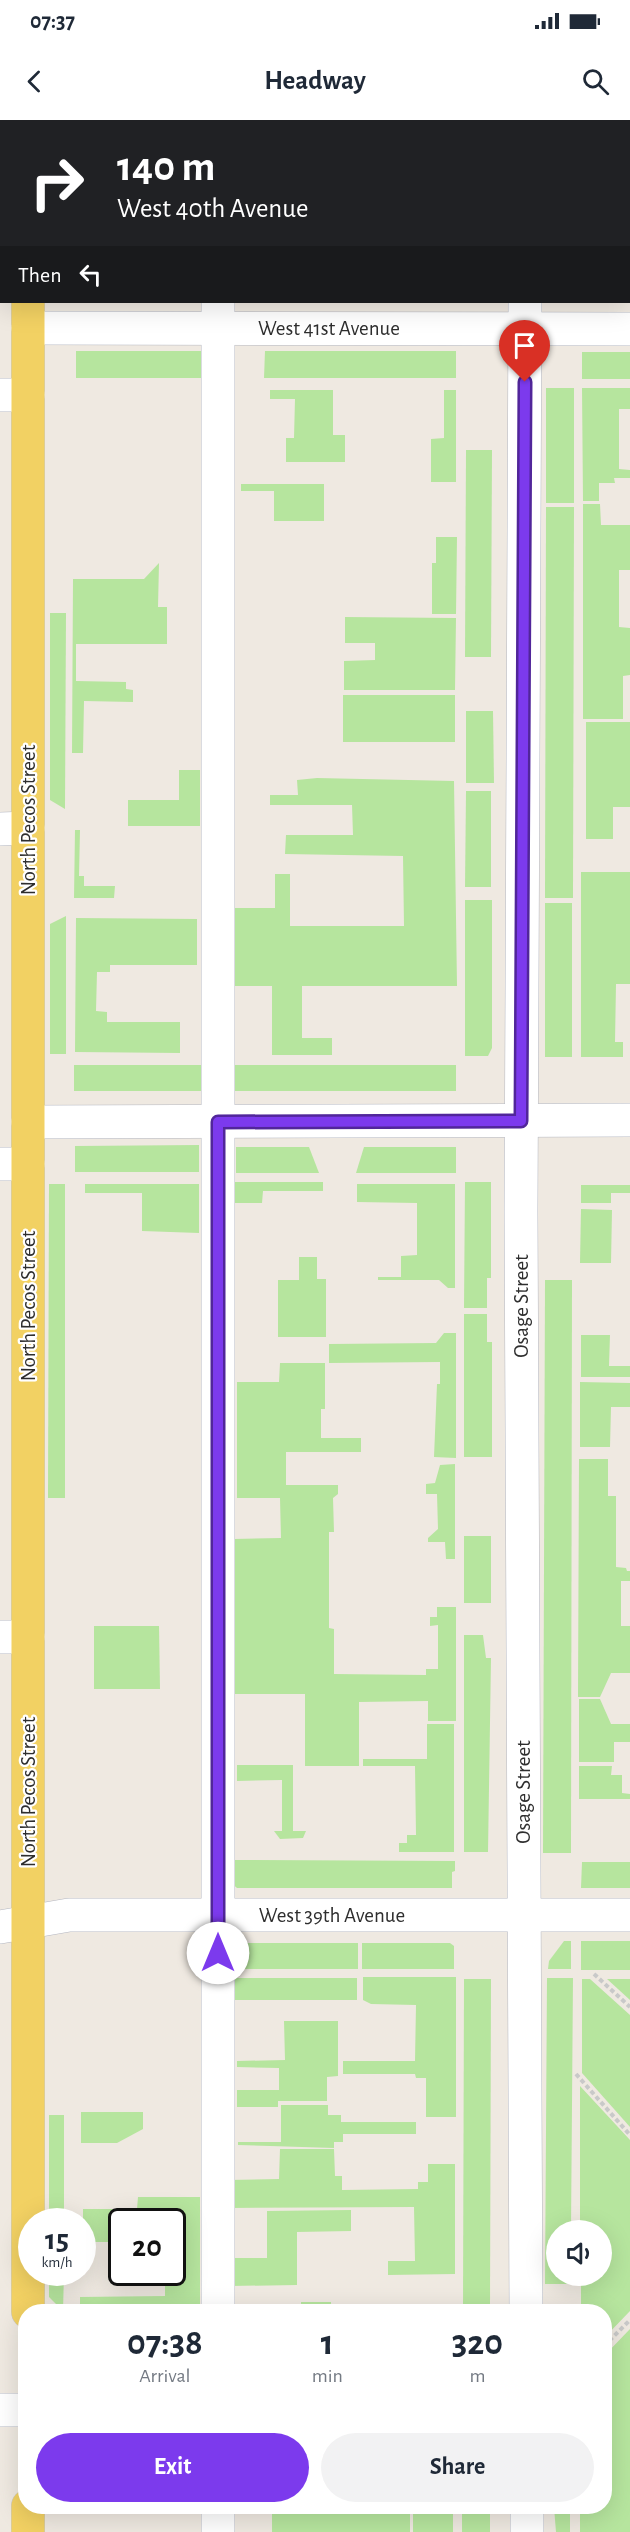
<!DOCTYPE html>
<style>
body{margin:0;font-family:"Alegreya Sans",sans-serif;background:#f2f2f3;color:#1f2937;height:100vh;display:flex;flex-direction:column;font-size:22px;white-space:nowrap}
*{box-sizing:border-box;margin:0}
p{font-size:20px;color:#747a83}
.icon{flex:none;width:33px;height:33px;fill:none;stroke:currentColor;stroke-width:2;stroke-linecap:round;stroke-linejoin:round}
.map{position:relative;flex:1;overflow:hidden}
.sheet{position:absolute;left:18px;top:2184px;width:594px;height:210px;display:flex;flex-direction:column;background:#fff;border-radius:24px;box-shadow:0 6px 24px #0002}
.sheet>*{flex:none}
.top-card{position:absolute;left:0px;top:0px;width:630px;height:183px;box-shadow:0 6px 24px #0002;background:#202124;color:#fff;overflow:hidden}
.buttons{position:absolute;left:546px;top:2100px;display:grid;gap:12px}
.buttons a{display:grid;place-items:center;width:66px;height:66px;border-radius:50%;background:#fff;box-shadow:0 6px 24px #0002;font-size:30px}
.speed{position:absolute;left:18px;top:2088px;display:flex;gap:12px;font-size:30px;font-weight:700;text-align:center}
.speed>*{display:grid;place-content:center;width:78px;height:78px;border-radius:50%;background:#fff;box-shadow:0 6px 24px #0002;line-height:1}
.speed small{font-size:15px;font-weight:400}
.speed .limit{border:3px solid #111;border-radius:9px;background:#fff;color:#111}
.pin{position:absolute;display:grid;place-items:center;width:51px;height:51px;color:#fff;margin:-62px -26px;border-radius:50% 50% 50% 0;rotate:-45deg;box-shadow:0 0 6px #0007}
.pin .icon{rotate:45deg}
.me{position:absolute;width:66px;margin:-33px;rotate:0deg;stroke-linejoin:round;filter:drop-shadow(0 0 4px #0008)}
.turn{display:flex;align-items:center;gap:21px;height:126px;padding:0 18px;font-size:27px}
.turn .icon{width:78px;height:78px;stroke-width:2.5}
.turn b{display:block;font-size:42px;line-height:51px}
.then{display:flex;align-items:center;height:57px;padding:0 18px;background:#0003;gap:12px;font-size:22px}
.eta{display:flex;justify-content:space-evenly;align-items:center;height:102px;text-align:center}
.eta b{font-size:36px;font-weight:600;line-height:42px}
.cta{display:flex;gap:12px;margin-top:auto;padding:12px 18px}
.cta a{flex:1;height:69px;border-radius:36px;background:#7c3aed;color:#fff;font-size:24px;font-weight:600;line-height:69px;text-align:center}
.cta a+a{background:#f2f2f3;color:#1f2937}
.status{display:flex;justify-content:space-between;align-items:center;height:42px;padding:0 30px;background:#fff;direction:ltr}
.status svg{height:16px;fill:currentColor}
header{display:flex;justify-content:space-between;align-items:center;height:78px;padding:0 18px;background:#fff;font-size:27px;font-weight:600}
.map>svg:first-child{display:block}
.green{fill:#b6e59e}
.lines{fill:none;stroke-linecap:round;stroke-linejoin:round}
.minor-casing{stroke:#b4b7c1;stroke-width:34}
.major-casing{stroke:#c9c9c9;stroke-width:34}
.path{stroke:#c9c9c9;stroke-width:4;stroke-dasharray:4.5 3;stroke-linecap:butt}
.minor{stroke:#fff;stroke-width:33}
.major{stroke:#f2d163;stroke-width:33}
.route-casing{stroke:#51269a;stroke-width:15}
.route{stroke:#7c3aed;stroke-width:10}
.labels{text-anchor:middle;stroke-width:4.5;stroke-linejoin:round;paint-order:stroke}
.street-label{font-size:21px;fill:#2e2e2e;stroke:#fff}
</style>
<div class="status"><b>07:37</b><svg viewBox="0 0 49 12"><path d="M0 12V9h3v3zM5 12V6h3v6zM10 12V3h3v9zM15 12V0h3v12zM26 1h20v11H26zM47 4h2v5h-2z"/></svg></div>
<header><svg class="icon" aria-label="back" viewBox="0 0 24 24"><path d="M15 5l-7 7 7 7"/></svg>Headway<svg class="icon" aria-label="search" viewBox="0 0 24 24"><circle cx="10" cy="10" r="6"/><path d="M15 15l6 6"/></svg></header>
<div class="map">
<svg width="630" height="2412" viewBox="0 0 630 2412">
<rect width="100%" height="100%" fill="#efe9e1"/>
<g class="green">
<rect x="76" y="231" width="125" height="27"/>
<polygon points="265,231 456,231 456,258 264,258"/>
<rect x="582" y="232" width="48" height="27"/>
<rect x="546" y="268" width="28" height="115"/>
<polygon points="582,268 630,268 630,289 619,289 619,349 630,350 630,358 614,358 615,363 599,363 599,381 583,381"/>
<polygon points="270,270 333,270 333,315 345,315 345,342 286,342 286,318 294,318 295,279 270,279"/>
<polygon points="444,270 456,270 456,362 431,362 431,319 444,318"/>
<polygon points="466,330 492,330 491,537 465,537"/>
<polygon points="241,364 324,364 324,401 274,401 274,371 241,371"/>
<polygon points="583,384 600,384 601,405 630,405 630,450 619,450 619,507 630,508 630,555 623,556 623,599 583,599"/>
<polygon points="546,387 574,387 573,778 545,778"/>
<polygon points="436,417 457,417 456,494 432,494 432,443 436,443"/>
<polygon points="159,443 158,487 167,487 167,524 76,524 76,561 126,562 126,569 133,570 133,582 84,581 83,633 72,633 73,459 144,459"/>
<polygon points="50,493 66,493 65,689 50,680"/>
<polygon points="345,497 456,498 455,570 344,570 344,541 375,540 375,523 345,523"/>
<rect x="343" y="575" width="112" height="47"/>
<polygon points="466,591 493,591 494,663 466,663"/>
<polygon points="586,602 630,602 630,687 613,687 613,719 586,719"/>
<polygon points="179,650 200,650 200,706 128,706 128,680 179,680"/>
<polygon points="317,658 454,661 457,866 302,866 302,918 332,918 332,935 272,935 272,866 233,866 232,788 275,788 275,754 290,754 290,806 404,806 403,736 285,734 286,715 353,715 352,685 270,685 270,675 298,675 297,660"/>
<polygon points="466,671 491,671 491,767 465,767"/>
<polygon points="75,710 80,710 79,756 84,756 84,766 115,766 114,778 74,778"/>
<polygon points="581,752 630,752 630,864 616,864 615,922 623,922 623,937 581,937"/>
<polygon points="465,780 492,780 492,928 488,936 465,936"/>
<rect x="545" y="783" width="27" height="154"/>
<polygon points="66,796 66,934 50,934 50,804"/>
<polygon points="76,798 197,799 197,845 110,845 110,852 97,852 96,891 107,892 107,902 180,902 180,933 75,932"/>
<rect x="74" y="945" width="134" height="26"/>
<rect x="230" y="945" width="226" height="26"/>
<polygon points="199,1025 199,1052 75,1052 75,1026"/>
<polygon points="236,1027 309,1027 319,1053 236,1053"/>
<polygon points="364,1027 456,1027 456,1053 356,1053"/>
<polygon points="235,1062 323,1062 323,1071 263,1071 262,1083 235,1083"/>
<polygon points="465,1062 491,1062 491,1158 487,1158 487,1188 464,1188"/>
<polygon points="49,1064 65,1064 65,1378 48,1378"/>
<polygon points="85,1064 199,1064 199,1113 142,1111 142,1073 85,1073"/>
<polygon points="357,1064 455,1064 455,1168 448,1168 439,1160 378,1160 378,1157 401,1157 401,1136 417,1135 417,1083 357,1082"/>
<polygon points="581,1065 630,1065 630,1073 611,1073 611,1083 581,1083"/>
<polygon points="581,1089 612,1090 611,1143 580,1143"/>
<polygon points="299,1137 317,1137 317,1159 326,1159 326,1217 278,1217 278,1160 299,1160"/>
<polygon points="545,1160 572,1160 571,1733 543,1733"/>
<polygon points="464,1194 487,1194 487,1222 492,1222 492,1337 464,1337"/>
<polygon points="444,1213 456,1213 456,1338 434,1337 437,1264 440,1264 440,1242 329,1243 329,1224 436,1223"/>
<polygon points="581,1215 610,1215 609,1246 630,1246 630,1257 581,1257"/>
<polygon points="280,1243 325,1243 325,1289 321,1289 321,1318 361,1318 361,1332 286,1332 286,1365 338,1365 338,1374 333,1378 334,1412 329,1412 329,1508 334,1509 334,1554 426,1555 426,1549 438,1549 438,1505 430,1506 430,1497 437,1497 437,1487 456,1487 456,1601 428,1601 428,1581 359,1582 359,1646 305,1646 305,1574 234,1574 234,1419 281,1418 280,1378 237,1378 237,1262 279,1262"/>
<polygon points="580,1262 630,1263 630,1287 611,1287 610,1327 580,1327"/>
<polygon points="579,1339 608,1339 608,1376 616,1376 616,1447 626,1448 627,1451 630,1451 630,1461 621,1461 621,1506 630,1506 630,1553 611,1553 600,1577 578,1577"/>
<polygon points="455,1344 455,1439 446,1439 445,1422 428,1422 428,1418 438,1409 437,1374 426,1374 426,1364 435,1363 440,1345"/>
<rect x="464" y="1416" width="27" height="67"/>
<polygon points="94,1506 159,1506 160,1569 94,1569"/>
<polygon points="464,1515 483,1515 486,1538 491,1538 488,1732 464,1732"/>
<polygon points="579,1579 600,1579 611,1604 630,1604 630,1622 614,1622 614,1642 579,1642"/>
<polygon points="427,1604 454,1604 454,1732 399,1732 399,1723 407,1723 407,1715 416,1715 415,1646 363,1646 363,1639 427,1639"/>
<polygon points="237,1645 293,1645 293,1711 306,1711 303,1718 280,1719 274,1711 282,1711 282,1660 237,1661"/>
<polygon points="579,1646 612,1646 611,1655 622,1655 622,1673 630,1674 630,1679 579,1679"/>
<polygon points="228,1740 455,1741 455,1751 452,1752 452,1768 237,1768 228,1760"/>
<polygon points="582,1742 630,1742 630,1768 581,1768"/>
<polygon points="564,1821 571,1821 571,1849 548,1849 549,1841"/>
<rect x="581" y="1821" width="49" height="29"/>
<polygon points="236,1823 358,1823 358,1849 230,1849 230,1828"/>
<polygon points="362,1823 450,1823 454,1826 454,1849 362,1849"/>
<polygon points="363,1857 456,1857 456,1997 426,1997 426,1958 416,1958 415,1954 343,1954 343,1941 415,1941 416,1885 371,1884 363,1880"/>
<rect x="228" y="1858" width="129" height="22"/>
<polygon points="547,1858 573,1858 571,2110 556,2110 556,2156 571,2156 571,2164 545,2164"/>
<polygon points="464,1859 491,1859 490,2191 463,2191"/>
<polygon points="582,1859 590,1859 630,1895 630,2007 582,1953"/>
<polygon points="607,1859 630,1859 630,1880"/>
<polygon points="284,1901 338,1901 338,1956 327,1957 327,1981 278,1981 278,1987 237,1987 237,1970 279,1970 279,1948 237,1947 237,1941 285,1940"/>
<polygon points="580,1966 630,2020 630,2191 605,2217 604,2192 581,2191 581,2156 602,2156 602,2110 580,2110"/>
<polygon points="281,1985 328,1985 328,1995 341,1995 341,2002 416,2002 416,2014 343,2014 343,2022 334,2022 334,2028 238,2025 238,2022 281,2022"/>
<polygon points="81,1992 143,1992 143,2009 117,2023 81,2023"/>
<rect x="49" y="1995" width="15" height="106"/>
<polygon points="280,2029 334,2029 335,2056 342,2056 342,2070 418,2069 418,2062 428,2062 428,2044 455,2044 455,2154 388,2155 388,2141 415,2141 414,2087 229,2088 228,2060 279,2059"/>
<polygon points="138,2077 200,2077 200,2191 80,2191 80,2177 165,2176 165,2153 172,2152 172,2102 122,2102 121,2122 83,2122 83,2089 137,2089"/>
<polygon points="351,2090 351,2111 297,2112 297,2165 230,2166 230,2138 267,2138 267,2091"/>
<polygon points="49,2153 64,2153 63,2191 49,2177"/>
<rect x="301" y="2182" width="30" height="9"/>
<polygon points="630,2209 630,2412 580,2412 580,2387 604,2386 605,2235"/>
<polygon points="341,2386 410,2389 410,2412 272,2412 272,2387"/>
<polygon points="416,2387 453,2387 453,2412 413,2412 413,2391 416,2390"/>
<rect x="462" y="2387" width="28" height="25"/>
<polygon points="554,2387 570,2387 570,2412 556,2412"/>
</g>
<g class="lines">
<defs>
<g id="minor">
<polyline points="217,0 217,2"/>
<polyline points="525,0 525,2"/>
<polyline points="218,182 218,2192"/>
<polyline points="525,182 521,1092 526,2192"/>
<polyline points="28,208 630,209"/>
<polyline points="0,275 28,275"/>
<polyline points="0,709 28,708"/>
<polyline points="28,1002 630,1000"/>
<polyline points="0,1044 28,1044"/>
<polyline points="0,1517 28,1517"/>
<polyline points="0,1807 69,1795 630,1795"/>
<polyline points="0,2290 26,2290"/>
<polyline points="527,2386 527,2412"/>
<polyline points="218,2412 218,2386"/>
</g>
<g id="major">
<polyline points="28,0 28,2"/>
<polyline points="28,182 28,2192"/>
<polyline points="28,2386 28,2412"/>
</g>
</defs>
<use href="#minor" class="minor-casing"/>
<use href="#major" class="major-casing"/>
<g class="path">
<polyline points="594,1854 630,1887"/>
<polyline points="576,1954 630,2015"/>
<polyline points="604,2226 630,2200"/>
</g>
<use href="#minor" class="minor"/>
<use href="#major" class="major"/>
</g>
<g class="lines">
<defs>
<polyline id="route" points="218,1833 218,1002 521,1001 525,262"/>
</defs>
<use href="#route" class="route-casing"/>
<use href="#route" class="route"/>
</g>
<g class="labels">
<g class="street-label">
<text x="329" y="215">West 41st Avenue</text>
<text transform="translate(28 700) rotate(-90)" y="7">North Pecos Street</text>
<text transform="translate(28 1186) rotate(-90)" y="7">North Pecos Street</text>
<text transform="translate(521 1186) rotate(-90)" y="7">Osage Street</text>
<text transform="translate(28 1672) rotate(-90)" y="7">North Pecos Street</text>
<text transform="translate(523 1672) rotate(-90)" y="7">Osage Street</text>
<text x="332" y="1802">West 39th Avenue</text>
</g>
</g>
</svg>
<div class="buttons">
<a><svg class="icon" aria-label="sound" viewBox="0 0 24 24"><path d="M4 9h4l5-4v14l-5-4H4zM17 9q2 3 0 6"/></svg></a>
</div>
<div class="speed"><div>15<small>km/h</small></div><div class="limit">20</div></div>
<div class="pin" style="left:525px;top:262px;background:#d93025"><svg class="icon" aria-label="arrive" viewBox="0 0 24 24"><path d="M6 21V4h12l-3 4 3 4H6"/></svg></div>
<svg class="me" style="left:218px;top:1833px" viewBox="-20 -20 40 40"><circle r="19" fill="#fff"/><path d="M0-13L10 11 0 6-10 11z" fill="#7c3aed"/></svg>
<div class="top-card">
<div class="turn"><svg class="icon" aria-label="right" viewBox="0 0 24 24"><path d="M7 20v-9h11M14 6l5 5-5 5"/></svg><div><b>140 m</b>West 40th Avenue</div></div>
<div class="then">Then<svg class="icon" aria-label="left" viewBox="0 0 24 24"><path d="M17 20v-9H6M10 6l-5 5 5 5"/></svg></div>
</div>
<section class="sheet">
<div class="eta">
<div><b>07:38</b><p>Arrival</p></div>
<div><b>1</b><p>min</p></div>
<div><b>320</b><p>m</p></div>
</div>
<div class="cta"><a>Exit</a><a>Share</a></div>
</section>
</div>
